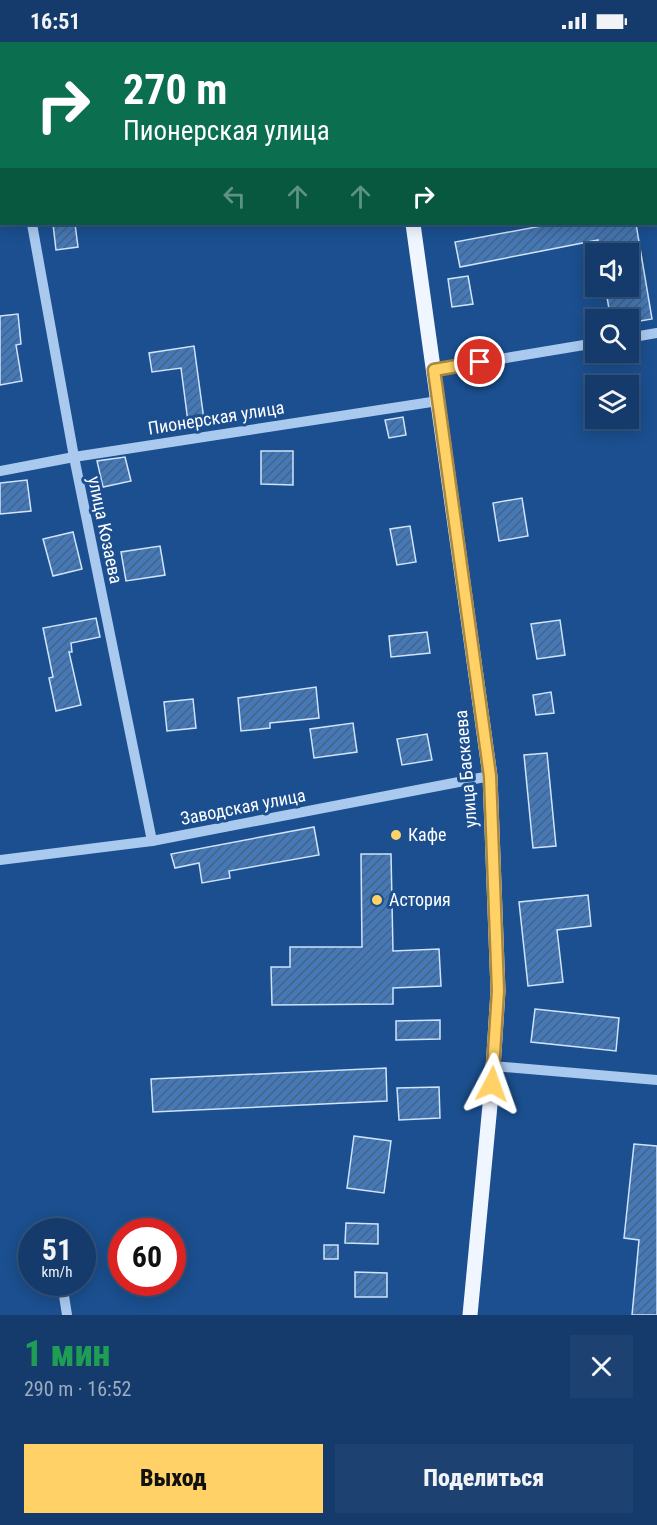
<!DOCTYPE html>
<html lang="ru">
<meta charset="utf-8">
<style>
body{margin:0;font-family:"Roboto Condensed",sans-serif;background:#1d4271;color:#f1f3f6;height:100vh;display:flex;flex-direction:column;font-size:22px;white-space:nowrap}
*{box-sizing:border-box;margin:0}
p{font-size:20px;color:#9dadc1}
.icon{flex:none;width:33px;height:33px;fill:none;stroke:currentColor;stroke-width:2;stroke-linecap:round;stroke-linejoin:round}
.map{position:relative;height:1273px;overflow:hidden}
.side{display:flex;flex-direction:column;background:#143b6b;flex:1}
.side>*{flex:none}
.top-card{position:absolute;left:0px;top:0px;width:657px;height:183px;box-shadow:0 3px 15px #0003,0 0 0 2px #33557e;background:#0b6e4f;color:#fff;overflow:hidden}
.tools{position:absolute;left:585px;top:201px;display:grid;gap:12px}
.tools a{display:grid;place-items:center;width:54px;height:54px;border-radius:0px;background:#143b6b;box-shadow:0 3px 15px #0003,0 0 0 2px #33557e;font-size:30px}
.speed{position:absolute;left:18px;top:1176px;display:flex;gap:12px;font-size:30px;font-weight:700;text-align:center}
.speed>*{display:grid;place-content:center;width:78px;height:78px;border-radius:50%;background:#143b6b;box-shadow:0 3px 15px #0003,0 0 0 2px #33557e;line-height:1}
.speed small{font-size:15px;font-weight:400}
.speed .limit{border:9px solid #d22;background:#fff;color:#111}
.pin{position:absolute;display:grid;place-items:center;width:51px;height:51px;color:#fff;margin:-26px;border:3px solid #fff;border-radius:50%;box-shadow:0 2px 6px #0007}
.me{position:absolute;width:66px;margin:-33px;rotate:4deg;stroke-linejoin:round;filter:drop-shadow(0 0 4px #0008)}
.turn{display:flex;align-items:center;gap:21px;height:126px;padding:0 24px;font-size:27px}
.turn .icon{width:78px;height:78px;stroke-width:2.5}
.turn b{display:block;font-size:42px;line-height:51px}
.lanes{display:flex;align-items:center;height:57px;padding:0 24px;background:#0003;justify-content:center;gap:30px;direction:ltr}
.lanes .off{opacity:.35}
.round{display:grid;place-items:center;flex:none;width:63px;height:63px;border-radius:0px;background:#1d4271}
.overview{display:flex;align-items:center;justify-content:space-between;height:102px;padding:0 24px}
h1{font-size:36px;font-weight:800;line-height:45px;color:#1e9e55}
.primary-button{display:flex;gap:12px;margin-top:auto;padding:12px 24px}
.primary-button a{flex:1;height:69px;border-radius:0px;background:#ffd166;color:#111;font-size:24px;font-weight:800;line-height:69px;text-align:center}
.primary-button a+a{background:#1d4271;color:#f1f3f6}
.status{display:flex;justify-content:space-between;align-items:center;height:42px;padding:0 30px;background:#143b6b;direction:ltr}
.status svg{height:16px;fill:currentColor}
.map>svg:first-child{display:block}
.building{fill:url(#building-hatch);stroke:#cfe3fa;stroke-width:1.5}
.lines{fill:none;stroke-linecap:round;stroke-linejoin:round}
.minor{stroke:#a9c9ee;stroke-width:10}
.major{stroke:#f0f6ff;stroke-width:15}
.route-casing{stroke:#a68842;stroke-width:15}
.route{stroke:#ffd166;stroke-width:10}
.poi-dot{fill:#ffd166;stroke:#1b4f8f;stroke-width:2}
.labels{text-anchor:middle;stroke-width:6;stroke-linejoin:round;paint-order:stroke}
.street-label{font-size:18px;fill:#fff;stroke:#1b4f8f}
.poi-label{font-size:18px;fill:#fff;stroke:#1b4f8f;text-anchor:start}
</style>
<div class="status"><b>16:51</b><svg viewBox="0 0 49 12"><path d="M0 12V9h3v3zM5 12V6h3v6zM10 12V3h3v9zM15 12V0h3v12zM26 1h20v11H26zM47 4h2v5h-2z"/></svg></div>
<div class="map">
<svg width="657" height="1273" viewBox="0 0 657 1273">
<defs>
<pattern id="building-hatch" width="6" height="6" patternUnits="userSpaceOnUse" patternTransform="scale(1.5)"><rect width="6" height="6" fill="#4478b7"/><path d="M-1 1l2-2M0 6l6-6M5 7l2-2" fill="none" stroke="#486282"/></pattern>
</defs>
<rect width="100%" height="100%" fill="#1b4f8f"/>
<g class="building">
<polygon points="53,182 75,182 78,205 56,208"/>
<polygon points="552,182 636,182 652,277 628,281 628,278 611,278 605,244 628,244 628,212 600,212 598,198 460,225 455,200"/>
<polygon points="468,234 473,262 452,265 448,237"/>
<polygon points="18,272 21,302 16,303 22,339 0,343 0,274"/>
<polygon points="194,304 204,378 188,380 181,326 152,330 149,311"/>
<polygon points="403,375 406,393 389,396 385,378"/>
<polygon points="261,409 293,409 293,443 261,442"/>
<polygon points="125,415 131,439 103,445 97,419"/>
<polygon points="27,438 31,469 0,472 0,441"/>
<polygon points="522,456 528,494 499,499 493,461"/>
<polygon points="410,484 416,520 397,523 390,487"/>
<polygon points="73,490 82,527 53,534 43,497"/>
<polygon points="160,504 165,533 126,539 121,510"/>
<polygon points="96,576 100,595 71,601 72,610 69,610 81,663 56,669 49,636 53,635 43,586"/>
<polygon points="560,578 565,613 537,617 531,582"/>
<polygon points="427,590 430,611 391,615 389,594"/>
<polygon points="316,645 319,676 270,681 270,686 241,689 238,656"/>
<polygon points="551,650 554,671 536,673 533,653"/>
<polygon points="193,657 196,686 167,689 164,660"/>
<polygon points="353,681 357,710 314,716 310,687"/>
<polygon points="427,692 432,718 402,723 397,697"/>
<polygon points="547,711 556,804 533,806 524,713"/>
<polygon points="314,785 319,813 229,829 230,836 202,841 199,821 175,826 171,812"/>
<polygon points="361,812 391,812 393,909 439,907 441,944 393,946 393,962 272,963 271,925 290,925 290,905 362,905"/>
<polygon points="588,853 591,884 557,888 563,940 528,944 519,860"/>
<polygon points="535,967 619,976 616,1009 531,1000"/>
<polygon points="440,978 440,997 396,998 396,979"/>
<polygon points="386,1026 387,1059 153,1070 151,1037"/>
<polygon points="439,1045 440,1076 399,1078 397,1046"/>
<polygon points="354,1094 391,1099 384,1151 347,1146"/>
<polygon points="634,1102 657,1104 657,1273 632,1273 639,1198 624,1196"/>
<polygon points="346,1181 378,1182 378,1202 345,1201"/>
<rect x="324" y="1203" width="14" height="14"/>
<polygon points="355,1230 387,1231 387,1255 355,1255"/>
</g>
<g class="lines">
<g class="minor">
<polyline points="160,2 170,0"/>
<polyline points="0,4 2,13"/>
<polyline points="32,182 74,415 152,799"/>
<polyline points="628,296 657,291"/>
<polyline points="434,328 596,301"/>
<polyline points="0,429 74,415 438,359"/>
<polyline points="0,818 152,799 490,734"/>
<polyline points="493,1024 657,1038"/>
<polyline points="62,1241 67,1273"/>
</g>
<g class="major">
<polyline points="388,0 389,2"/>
<polyline points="413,182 490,734 498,949 492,1042 470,1273"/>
</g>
</g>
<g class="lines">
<defs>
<polyline id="route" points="480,320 434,328 490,734 498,949 492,1042"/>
</defs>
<use href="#route" class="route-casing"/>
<use href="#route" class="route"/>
</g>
<g class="poi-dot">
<circle cx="396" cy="793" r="6"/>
<circle cx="377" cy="858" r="6"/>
</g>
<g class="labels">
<g class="street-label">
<text transform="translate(216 376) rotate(-9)" y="6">Пионерская улица</text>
<text transform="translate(105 488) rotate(78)" y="6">улица Козаева</text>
<text transform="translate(466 727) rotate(-95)" y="6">улица Баскаева</text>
<text transform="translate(243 765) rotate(-11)" y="6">Заводская улица</text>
</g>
<g class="poi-label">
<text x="408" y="799">Кафе</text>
<text x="389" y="864">Астория</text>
</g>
</g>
</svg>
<div class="tools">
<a><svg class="icon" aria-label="sound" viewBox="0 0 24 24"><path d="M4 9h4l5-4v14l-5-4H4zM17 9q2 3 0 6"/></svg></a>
<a><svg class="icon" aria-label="search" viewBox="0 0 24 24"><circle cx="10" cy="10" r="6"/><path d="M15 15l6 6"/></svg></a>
<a><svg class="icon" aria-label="layers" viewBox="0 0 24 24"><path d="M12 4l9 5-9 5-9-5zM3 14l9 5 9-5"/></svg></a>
</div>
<div class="speed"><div>51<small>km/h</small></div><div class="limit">60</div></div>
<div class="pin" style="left:480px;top:320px;background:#d93025"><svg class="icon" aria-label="arrive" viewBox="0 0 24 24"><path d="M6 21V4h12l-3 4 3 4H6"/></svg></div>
<svg class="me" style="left:492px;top:1042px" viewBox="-20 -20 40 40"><path d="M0-17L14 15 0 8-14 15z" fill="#ffd166" stroke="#fff" stroke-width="4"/></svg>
<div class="top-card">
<div class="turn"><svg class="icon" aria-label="right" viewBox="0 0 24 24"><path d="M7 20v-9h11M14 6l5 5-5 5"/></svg><div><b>270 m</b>Пионерская улица</div></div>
<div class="lanes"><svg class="icon off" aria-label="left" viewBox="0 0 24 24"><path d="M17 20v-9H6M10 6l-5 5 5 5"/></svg><svg class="icon off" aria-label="ahead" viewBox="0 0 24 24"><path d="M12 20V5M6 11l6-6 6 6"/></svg><svg class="icon off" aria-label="ahead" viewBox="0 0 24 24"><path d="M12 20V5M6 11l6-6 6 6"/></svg><svg class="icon" aria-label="right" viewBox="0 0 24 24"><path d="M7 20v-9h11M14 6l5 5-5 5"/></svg></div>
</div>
</div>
<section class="side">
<div class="overview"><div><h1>1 мин</h1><p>290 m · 16:52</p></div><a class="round"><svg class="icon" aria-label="close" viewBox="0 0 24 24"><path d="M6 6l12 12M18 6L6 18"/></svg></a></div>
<div class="primary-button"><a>Выход</a><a>Поделиться</a></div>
</section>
